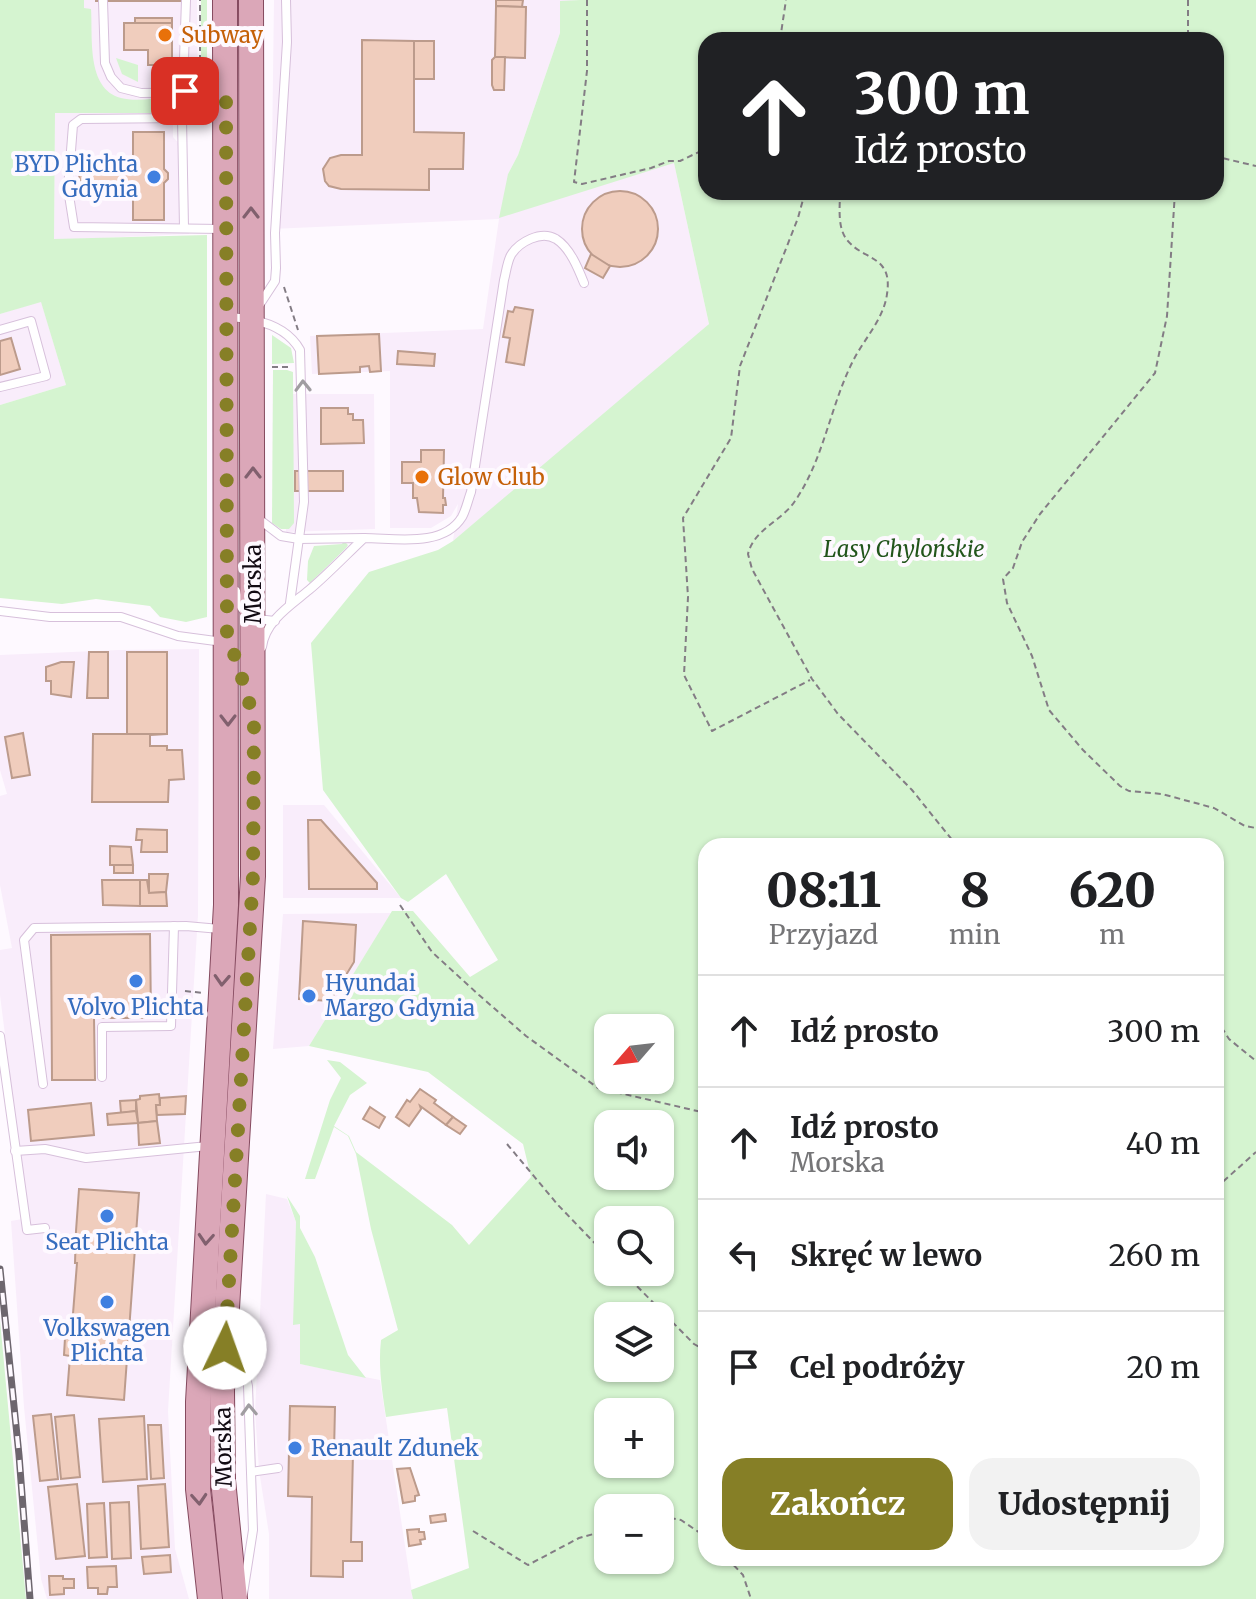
<!DOCTYPE html>
<html lang="pl">
<meta charset="utf-8">
<style>
body{margin:0;font-family:Merriweather,serif;background:#f2f2f2;color:#202124;height:100vh;display:flex;flex-direction:column;font-size:30px;white-space:nowrap}
*{box-sizing:border-box;margin:0}
p{font-size:26px;color:#757577}
.icon{flex:none;width:44px;height:44px;fill:none;stroke:currentColor;stroke-width:2;stroke-linecap:round;stroke-linejoin:round}
.map{position:relative;flex:1;overflow:hidden}
.drawer{position:absolute;left:698px;top:838px;width:526px;height:728px;display:flex;flex-direction:column;background:#fff;border-radius:24px;box-shadow:0 2px 6px #0004}
.drawer>*{flex:none}
.hud{position:absolute;left:698px;top:32px;width:526px;height:168px;border-radius:24px;box-shadow:0 2px 6px #0004;background:#202124;color:#fff;overflow:hidden}
.needle{width:52px;rotate:242deg}
.buttons{position:absolute;left:594px;top:1014px;display:grid;gap:16px}
.buttons a{display:grid;place-items:center;width:80px;height:80px;border-radius:16px;background:#fff;box-shadow:0 2px 6px #0004;font-size:40px}
.pin{position:absolute;display:grid;place-items:center;width:68px;height:68px;color:#fff;margin:-34px;border-radius:16px;box-shadow:0 4px 12px #0006}
.me{position:absolute;width:88px;margin:-44px;rotate:3deg;stroke-linejoin:round;filter:drop-shadow(0 0 6px #0008)}
.turn{display:flex;align-items:center;gap:28px;height:168px;padding:0 24px;font-size:36px}
.turn .icon{width:104px;height:104px;stroke-width:2.5}
.turn b{display:block;font-size:56px;line-height:68px}
.eta{display:flex;justify-content:space-evenly;align-items:center;height:136px;text-align:center}
.eta b{font-size:48px;font-weight:800;line-height:56px}
.primary-button{display:flex;gap:16px;margin-top:auto;padding:16px 24px}
.primary-button a{flex:1;height:92px;border-radius:24px;background:#867f26;color:#fff;font-size:32px;font-weight:800;line-height:92px;text-align:center}
.primary-button a+a{background:#f2f2f2;color:#202124}
ul{padding:0;list-style:none}
li{display:flex;align-items:center;gap:24px;height:112px;padding:0 24px;border-top:2px solid #e0e0e0}
li div{flex:1}
li b{display:block;font-size:30px}
li em{font-style:normal}
.map>svg:first-child{display:block}
.built{fill:#f9edfb}
.green{fill:#d5f4d0;fill-rule:evenodd}
.building{fill:#f0cdbd;stroke:#bc9b8c;stroke-width:2}
.lines{fill:none;stroke-linecap:round;stroke-linejoin:round}
.service-casing{stroke:#d7c0db;stroke-width:10}
.primary-casing{stroke:#854a5f;stroke-width:26}
.path{stroke:#837c84;stroke-width:2;stroke-dasharray:6 4;stroke-linecap:butt}
.service{stroke:#fff;stroke-width:8}
.primary{stroke:#dba7b8;stroke-width:24}
.rail-casing{stroke:#6d666e;stroke-width:7}
.rail{stroke:#fef9ff;stroke-width:4;stroke-dasharray:12;stroke-linecap:butt}
.oneway{stroke:#81606e}
.oneway2{stroke:#a09da1}
.route{stroke:#867f26;stroke-width:14;stroke-dasharray:0 25.2}
.food-dot{fill:#e8710a;stroke:#fef9ff;stroke-width:3}
.shop-dot{fill:#3f7fe0;stroke:#fef9ff;stroke-width:3}
.labels{text-anchor:middle;stroke-width:8;stroke-linejoin:round;paint-order:stroke}
.food-label{font-size:22px;fill:#c56008;stroke:#fef9ff;text-anchor:start}
.shop-label{font-size:22px;fill:#366cbe;stroke:#fef9ff}
.park-label{font-size:22px;font-style:italic;fill:#22551b;stroke:#fef9ff}
.street-label{font-size:22px;fill:#120a13;stroke:#fef9ff}
</style>
<div class="map">
<svg width="1256" height="1599" viewBox="0 0 1256 1599">
<rect width="100%" height="100%" fill="#fef9ff"/>
<g class="built">
<polygon points="55,0 197,0 198,102 173,109 173,137 187,153 189,234 54,240"/>
<polygon points="274,0 580,0 560,2 560,33 518,155 508,174 674,163 709,324 667,372 453,541 458,504 451,516 431,528 390,528 390,371 312,374 310,336 483,329 499,219 271,229"/>
<polygon points="41,301 66,385 0,405 0,314"/>
<polygon points="286,394 374,394 375,529 286,532"/>
<polygon points="199,649 198,915 168,1411 175,1549 189,1599 47,1599 41,1579 24,1407 11,1221 28,1218 0,995 0,950 12,948 0,885 0,796 7,794 0,770 0,655 119,650"/>
<polygon points="283,805 324,805 401,898 283,898"/>
<polygon points="391,913 309,1046 273,1049 283,914"/>
<polygon points="266,1194 287,1199 296,1222 294,1324 300,1323 300,1364 380,1380 413,1599 269,1599 269,1534 259,1470 255,1412"/>
</g>
<g class="green">
<path d="M0,0h84v8l7,1c2,27 -5,80 30,89 15,4 34,0 50,-1l3,3 -2,6 -11,7h-106l-1,126 153,-4v382l-21,5 -26,-5 -10,-11 -54,-7 -34,5 -62,-6v-193l66,-20 -25,-83 -41,12z"/>
<polygon points="201,0 207,0 207,81 196,79 191,71 201,69"/>
<path d="M580,0h676v1599h-843l-2,-9 58,-22 -22,-160 -61,9c-4,-27 -8,-51 -5,-77l17,-10 -27,-101 -15,-75 -8,-18 -14,-9 -19,52h-10l25,-79 11,-22 -14,-18 13,2 27,21 -17,12 -16,31 15,10 7,16 96,73 17,20 62,-68 -8,-33 -95,-72 -119,-26 83,-135h21l57,66 28,-17 -52,-86 -38,28 -7,-4 -78,-108 -12,-147 58,-71 69,-22 15,-9 256,-217 -35,-161 -175,55 9,-44 10,-19 42,-122v-32zM706,40h510v152h-510zM706,846h510v712h-510zM608,1028h52v52h-52zM608,1124h52v52h-52zM660,1220v52h-52v-52zM608,1316h52v52h-52zM660,1412v52h-52v-52zM660,1508v52h-52v-52z"/>
<polygon points="116,58 138,65 138,82 122,74"/>
<polygon points="272,335 291,348 294,363 272,364"/>
<polygon points="273,370 287,370 293,372 294,523 289,529 281,529 272,523"/>
<polygon points="344,541 348,545 346,548 310,583 307,580 308,561 314,546 342,544"/>
<polygon points="287,1196 300,1216 300,1228 315,1257 348,1355 366,1378 300,1364 300,1324 293,1325 296,1222"/>
<polygon points="0,1320 26,1599 0,1599"/>
</g>
<g class="building">
<rect x="96" y="0" width="86" height="1"/>
<polygon points="496,0 523,0 522,7 496,6"/>
<polygon points="496,6 526,7 525,58 495,57"/>
<rect x="135" y="18" width="37" height="5"/>
<polygon points="124,23 172,23 172,65 148,65 148,50 124,50"/>
<polygon points="362,40 414,41 414,132 464,133 463,169 429,169 429,190 341,189 329,186 325,181 323,169 330,158 341,155 362,155"/>
<rect x="414" y="41" width="20" height="38"/>
<polygon points="495,57 505,57 504,90 494,90 492,85 492,60"/>
<polygon points="133,132 164,132 164,169 168,173 168,179 164,183 164,220 133,220 133,191 77,191 77,181 80,181 77,161 133,161"/>
<circle cx="620" cy="229" r="38"/>
<polygon points="591,254 610,266 603,278 585,268"/>
<polygon points="515,307 533,310 524,365 506,362 510,338 503,337 508,311 513,312"/>
<polygon points="379,334 381,371 370,372 369,366 360,367 360,372 319,374 317,336"/>
<polygon points="11,338 20,369 0,375 0,341"/>
<polygon points="398,351 435,354 434,366 397,364"/>
<polygon points="321,408 348,408 348,414 353,414 353,420 363,420 364,443 321,444"/>
<polygon points="421,450 444,450 443,498 445,498 446,505 443,505 443,513 419,512 417,498 413,498 413,483 402,483 402,462 421,462"/>
<rect x="295" y="471" width="48" height="20"/>
<polygon points="89,652 108,652 108,698 87,698"/>
<rect x="127" y="652" width="40" height="82"/>
<polygon points="61,662 74,662 71,697 51,694 51,681 46,681 46,667"/>
<polygon points="23,733 30,775 12,778 5,737"/>
<polygon points="93,734 167,734 150,735 150,746 167,746 167,750 182,750 184,779 169,780 168,802 92,802"/>
<polygon points="308,820 321,820 377,883 377,889 309,889"/>
<polygon points="137,829 167,830 167,852 141,852 142,840 136,840"/>
<polygon points="110,846 131,847 133,865 110,865"/>
<rect x="114" y="865" width="19" height="8"/>
<polygon points="149,874 168,874 166,892 149,893"/>
<polygon points="102,880 140,880 140,906 103,905"/>
<polygon points="140,880 147,880 149,893 166,892 167,906 140,906"/>
<polygon points="303,921 356,925 354,962 330,1001 299,999"/>
<polygon points="150,934 151,1018 94,1018 95,1080 52,1080 51,935"/>
<polygon points="420,1089 436,1100 434,1103 453,1117 446,1125 420,1106 421,1109 409,1126 396,1117 407,1100 410,1102"/>
<polygon points="159,1094 160,1105 156,1105 157,1121 138,1123 136,1100 140,1099 140,1096"/>
<polygon points="186,1096 185,1114 157,1115 156,1105 160,1105 160,1098"/>
<polygon points="136,1100 136,1111 121,1113 120,1101"/>
<polygon points="91,1103 94,1135 31,1141 28,1110"/>
<polygon points="370,1107 385,1117 379,1128 363,1119"/>
<polygon points="136,1111 138,1123 108,1125 107,1114"/>
<polygon points="453,1117 466,1126 460,1134 446,1125"/>
<polygon points="157,1121 160,1143 139,1145 138,1123"/>
<polygon points="79,1189 139,1193 124,1400 67,1395 70,1356 64,1355 65,1338 71,1339 77,1263 75,1263 76,1231"/>
<polygon points="290,1406 335,1407 334,1453 353,1453 351,1542 362,1542 362,1561 343,1561 343,1577 311,1576 312,1497 288,1496"/>
<polygon points="51,1414 58,1479 40,1481 33,1416"/>
<polygon points="74,1415 80,1477 61,1479 55,1417"/>
<polygon points="144,1416 147,1479 103,1482 99,1419"/>
<polygon points="148,1425 161,1425 164,1478 151,1479"/>
<polygon points="410,1468 419,1495 415,1496 415,1501 403,1503 397,1469"/>
<polygon points="77,1484 85,1556 56,1559 48,1487"/>
<polygon points="165,1484 169,1547 141,1549 138,1486"/>
<polygon points="129,1502 131,1558 112,1559 110,1503"/>
<polygon points="104,1503 107,1557 89,1558 87,1504"/>
<polygon points="445,1514 446,1521 431,1523 430,1516"/>
<polygon points="419,1529 419,1532 424,1532 425,1539 420,1540 421,1544 409,1546 407,1530"/>
<polygon points="170,1555 171,1572 144,1574 142,1557"/>
<polygon points="116,1566 117,1587 108,1587 107,1594 98,1594 98,1588 88,1588 87,1567"/>
<polygon points="49,1576 63,1576 63,1579 74,1579 74,1588 64,1588 64,1594 50,1595"/>
</g>
<g class="lines">
<defs>
<g id="service">
<polyline points="186,0 182,118 81,119 73,125 68,189 74,227 222,229"/>
<polyline points="103,1 105,63 111,77 121,88 141,93 222,92"/>
<polyline points="182,118 184,228"/>
<polyline points="258,307 275,281 276,268 275,233 287,42 286,0"/>
<path d="M227,317c27,1 59,8 73,33l4,152 -14,101"/>
<polyline points="0,330 31,321 46,376 0,387"/>
<polyline points="256,517 281,536 299,539 364,538"/>
<path d="M236,591c4,25 16,28 39,30"/>
<polyline points="0,611 50,617 121,617 178,636 223,642"/>
<path d="M262,647c3,-26 29,-42 47,-57 19,-16 37,-35 55,-52 31,0 79,10 98,-21 4,-7 6,-17 9,-25l33,-212c2,-7 3,-18 7,-25 8,-13 30,-25 45,-16 14,9 22,29 28,44"/>
<polyline points="0,1036 27,1230 45,1228"/>
<polyline points="102,1077 102,1027 171,1026 174,926"/>
<polyline points="43,1084 24,940 34,928 186,926 220,929"/>
<polyline points="15,1151 45,1149 86,1158 208,1146"/>
<polyline points="230,1354 246,1377 248,1386 253,1530 243,1594"/>
<polyline points="251,1472 278,1468"/>
</g>
<g id="primary">
<polyline points="210,1599 198,1489 198,1402 226,905 225,0"/>
<polyline points="235,1599 223,1480 222,1391 253,876 251,0"/>
</g>
</defs>
<use href="#service" class="service-casing"/>
<use href="#primary" class="primary-casing"/>
<g class="path">
<polyline points="587,0 587,71 574,182 582,184 651,168 669,161 680,161 703,150 706,151"/>
<polyline points="1188,0 1188,40"/>
<polyline points="780,40 786,0"/>
<polyline points="197,68 200,68 200,0"/>
<polyline points="1216,152 1222,158 1256,166"/>
<polyline points="805,192 798,218 740,366 731,438 683,518 688,597 684,675 712,731 810,680"/>
<path d="M840,192c0,15 -3,35 7,48 17,21 46,15 40,54 -3,24 -22,44 -33,65 -24,46 -29,98 -59,142 -13,20 -41,28 -47,53l4,15 60,110 26,35 74,76 45,56"/>
<polyline points="1175,192 1167,316 1155,373 1040,514 1022,542 1013,568 1003,579 1007,603 1032,656 1049,710 1083,750 1120,786 1129,791 1162,794 1214,808 1245,826 1256,828"/>
<polyline points="284,287 298,330"/>
<polyline points="272,367 289,367"/>
<polyline points="400,905 432,952 479,995 526,1036 598,1088 706,1113"/>
<polyline points="185,991 203,993"/>
<polyline points="1216,1019 1229,1039 1256,1061"/>
<polyline points="507,1144 558,1205 608,1257"/>
<polyline points="1216,1188 1256,1152"/>
<polyline points="623,1272 694,1344 706,1351"/>
<polyline points="660,1516 681,1520 706,1537"/>
<polyline points="473,1531 528,1565 579,1538 608,1530"/>
<polyline points="727,1558 743,1575 751,1599"/>
</g>
<use href="#service" class="service"/>
<use href="#primary" class="primary"/>
<defs>
<polyline id="rail" points="0,1269 19,1455 30,1599"/>
</defs>
<use href="#rail" class="rail-casing"/>
<use href="#rail" class="rail"/>
</g>
<defs><path id="oneway-chevron" d="M-2-3.5L2.5 0L-2 3.5" fill="none" stroke-width="1.6" stroke-linecap="round" stroke-linejoin="round" transform="scale(2)"/></defs>
<g class="oneway">
<use href="#oneway-chevron" transform="translate(251 213) rotate(-90)"/>
<use href="#oneway-chevron" transform="translate(253 473) rotate(-90)"/>
<use href="#oneway-chevron" transform="translate(228 720) rotate(90)"/>
<use href="#oneway-chevron" transform="translate(222 980) rotate(93)"/>
<use href="#oneway-chevron" transform="translate(206 1239) rotate(94)"/>
<use href="#oneway-chevron" transform="translate(199 1499) rotate(86)"/>
</g>
<g class="oneway2">
<use href="#oneway-chevron" transform="translate(303 386) rotate(-91)"/>
<use href="#oneway-chevron" transform="translate(249 1410) rotate(-92)"/>
</g>
<g class="lines">
<polyline class="route" points="185,91 226,93 227,642 236,658 254,719 253,876 225,1348"/>
</g>
<g class="food-dot">
<circle cx="165" cy="35" r="8"/>
<circle cx="422" cy="477" r="8"/>
</g>
<g class="shop-dot">
<circle cx="154" cy="177" r="8"/>
<circle cx="136" cy="981" r="8"/>
<circle cx="309" cy="996" r="8"/>
<circle cx="107" cy="1216" r="8"/>
<circle cx="107" cy="1302" r="8"/>
<circle cx="295" cy="1448" r="8"/>
</g>
<g class="labels">
<g class="food-label">
<text x="181" y="43">Subway</text>
<text x="438" y="485">Glow Club</text>
</g>
<g class="shop-label">
<text x="138" y="172" text-anchor="end">BYD Plichta<tspan x="138" dy="25">Gdynia</tspan></text>
<text x="325" y="991" text-anchor="start">Hyundai<tspan x="325" dy="25">Margo Gdynia</tspan></text>
<text x="136" y="1015">Volvo Plichta</text>
<text x="107" y="1250">Seat Plichta</text>
<text x="107" y="1336">Volkswagen<tspan x="107" dy="25">Plichta</tspan></text>
<text x="311" y="1456" text-anchor="start">Renault Zdunek</text>
</g>
<g class="park-label">
<text x="904" y="557">Lasy Chylońskie</text>
</g>
<g class="street-label">
<text transform="translate(253 584) rotate(-90)" y="8">Morska</text>
<text transform="translate(223 1447) rotate(-91)" y="8">Morska</text>
</g>
</g>
</svg>
<div class="buttons">
<a><svg class="needle" viewBox="-14 -14 28 28"><path d="M0-13l5 13h-10z" fill="#e53935"/><path d="M0 13l5-13h-10z" fill="#757577"/></svg></a>
<a><svg class="icon" aria-label="sound" viewBox="0 0 24 24"><path d="M4 9h4l5-4v14l-5-4H4zM17 9q2 3 0 6"/></svg></a>
<a><svg class="icon" aria-label="search" viewBox="0 0 24 24"><circle cx="10" cy="10" r="6"/><path d="M15 15l6 6"/></svg></a>
<a><svg class="icon" aria-label="layers" viewBox="0 0 24 24"><path d="M12 4l9 5-9 5-9-5zM3 14l9 5 9-5"/></svg></a>
<a>+</a>
<a>−</a>
</div>
<div class="pin" style="left:185px;top:91px;background:#d93025"><svg class="icon" aria-label="arrive" viewBox="0 0 24 24"><path d="M6 21V4h12l-3 4 3 4H6"/></svg></div>
<svg class="me" style="left:225px;top:1348px" viewBox="-20 -20 40 40"><circle r="19" fill="#fff"/><path d="M0-13L10 11 0 6-10 11z" fill="#867f26"/></svg>
<div class="hud">
<div class="turn"><svg class="icon" aria-label="ahead" viewBox="0 0 24 24"><path d="M12 20V5M6 11l6-6 6 6"/></svg><div><b>300 m</b>Idź prosto</div></div>
</div>
<section class="drawer">
<div class="eta">
<div><b>08:11</b><p>Przyjazd</p></div>
<div><b>8</b><p>min</p></div>
<div><b>620</b><p>m</p></div>
</div>
<ul>
<li><svg class="icon" aria-label="ahead" viewBox="0 0 24 24"><path d="M12 20V5M6 11l6-6 6 6"/></svg><div><b>Idź prosto</b></div><em>300 m</em></li>
<li><svg class="icon" aria-label="ahead" viewBox="0 0 24 24"><path d="M12 20V5M6 11l6-6 6 6"/></svg><div><b>Idź prosto</b><p>Morska</p></div><em>40 m</em></li>
<li><svg class="icon" aria-label="left" viewBox="0 0 24 24"><path d="M17 20v-9H6M10 6l-5 5 5 5"/></svg><div><b>Skręć w lewo</b></div><em>260 m</em></li>
<li><svg class="icon" aria-label="arrive" viewBox="0 0 24 24"><path d="M6 21V4h12l-3 4 3 4H6"/></svg><div><b>Cel podróży</b></div><em>20 m</em></li>
</ul>
<div class="primary-button"><a>Zakończ</a><a>Udostępnij</a></div>
</section>
</div>
